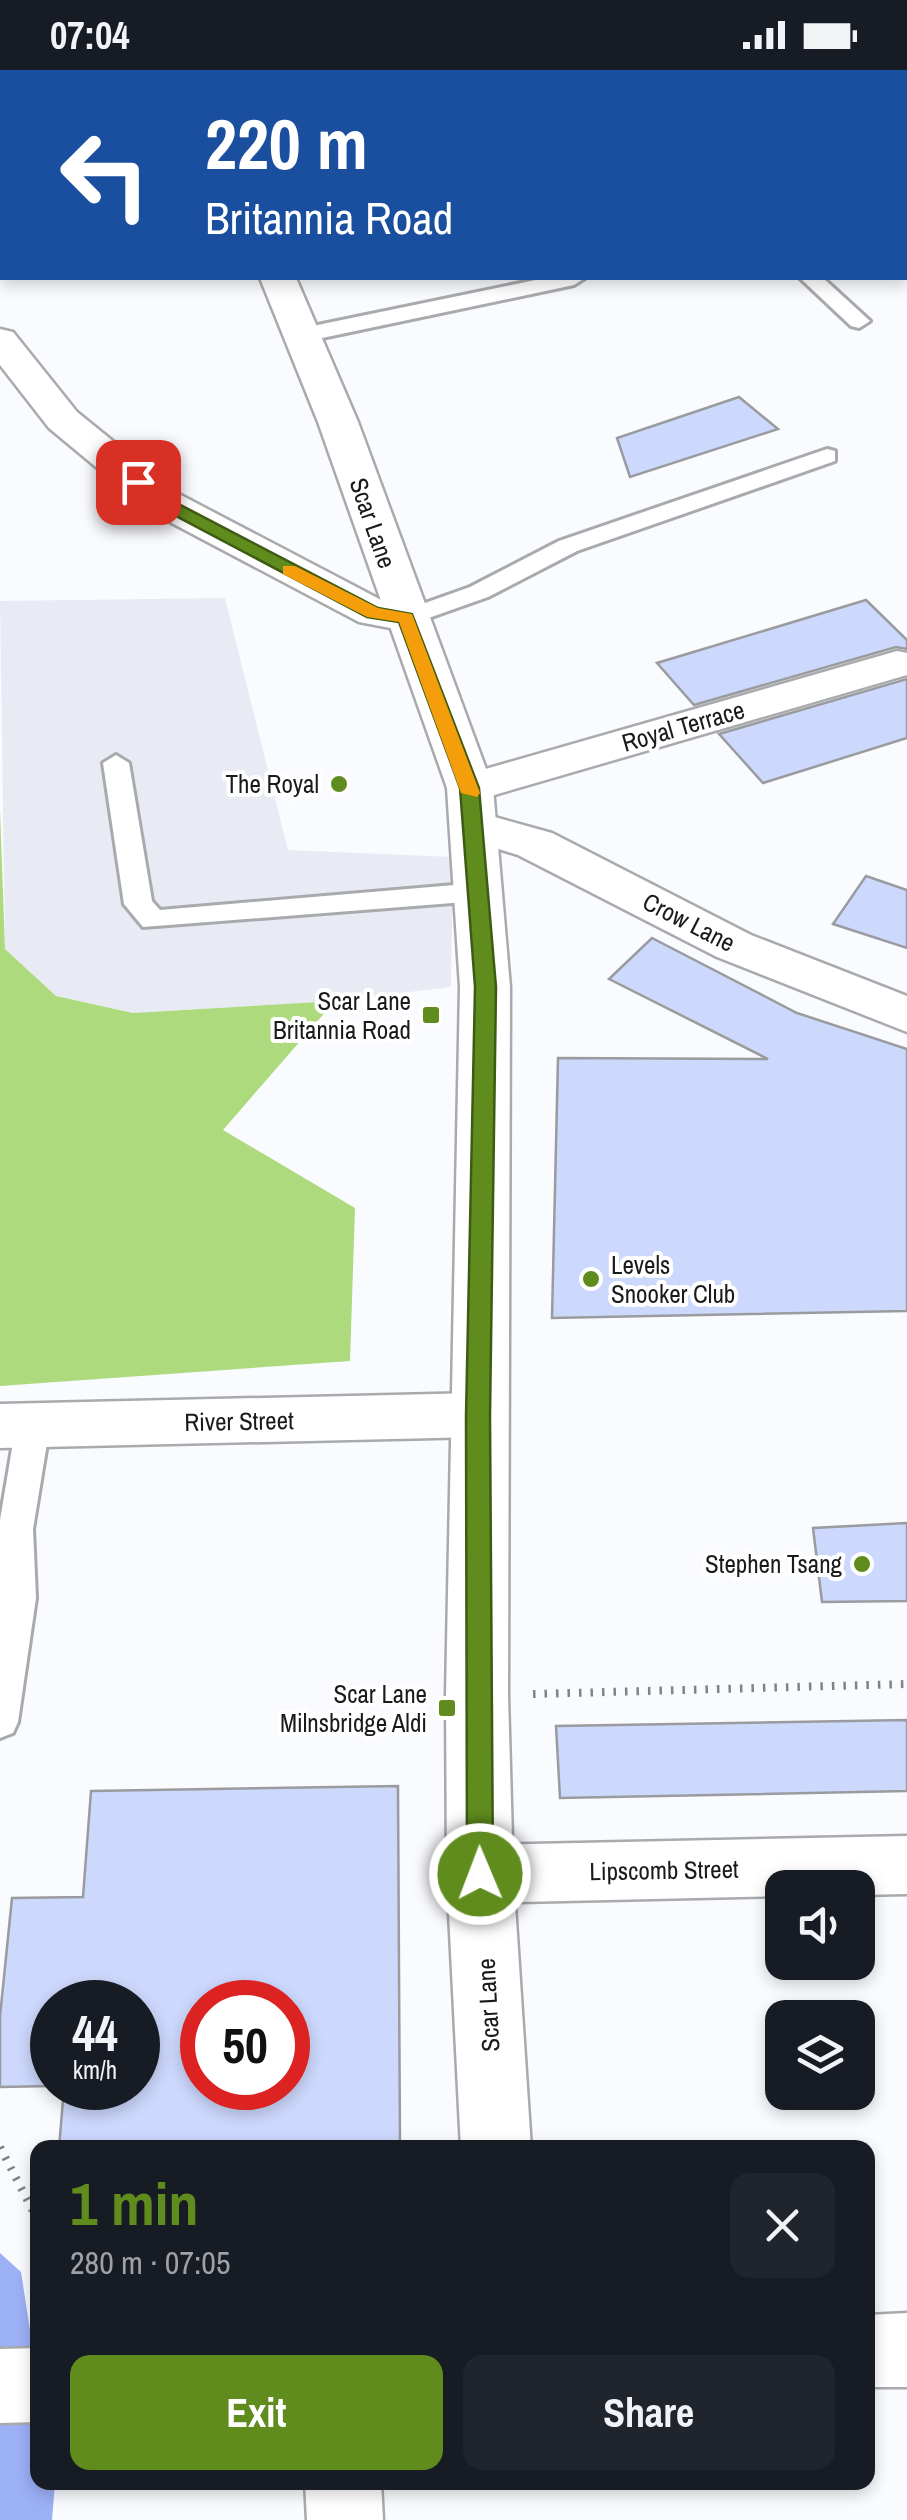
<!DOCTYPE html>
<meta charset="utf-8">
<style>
body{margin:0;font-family:"Archivo Narrow",sans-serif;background:#20242c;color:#f1f3f6;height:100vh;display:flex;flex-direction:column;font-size:38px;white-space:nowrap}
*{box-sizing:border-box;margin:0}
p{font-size:32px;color:#9ea1a6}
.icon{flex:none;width:55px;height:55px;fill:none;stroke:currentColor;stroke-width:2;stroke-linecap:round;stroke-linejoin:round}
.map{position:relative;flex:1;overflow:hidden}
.panel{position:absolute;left:30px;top:2070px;width:845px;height:350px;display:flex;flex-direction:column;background:#171b24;border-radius:20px;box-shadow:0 5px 15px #0003}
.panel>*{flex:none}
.top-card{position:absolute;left:0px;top:0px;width:908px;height:210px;box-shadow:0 5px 15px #0003;background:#1a4fa0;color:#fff;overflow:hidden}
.tools{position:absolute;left:765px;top:1800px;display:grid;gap:20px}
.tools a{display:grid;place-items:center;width:110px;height:110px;border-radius:20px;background:#171b24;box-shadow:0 5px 15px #0003;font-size:50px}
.speed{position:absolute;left:30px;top:1910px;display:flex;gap:20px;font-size:50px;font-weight:700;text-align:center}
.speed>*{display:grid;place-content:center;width:130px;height:130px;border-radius:50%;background:#171b24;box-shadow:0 5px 15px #0003;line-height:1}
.speed small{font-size:25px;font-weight:400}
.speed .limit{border:15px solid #d22;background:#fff;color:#111}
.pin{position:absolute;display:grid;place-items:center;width:85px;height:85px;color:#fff;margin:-42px;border-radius:20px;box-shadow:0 5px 15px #0006}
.me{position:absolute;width:110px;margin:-55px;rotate:359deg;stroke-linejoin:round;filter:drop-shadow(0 0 8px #0008)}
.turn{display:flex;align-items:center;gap:35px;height:210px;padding:0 40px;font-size:45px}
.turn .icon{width:130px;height:130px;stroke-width:2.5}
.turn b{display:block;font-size:70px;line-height:85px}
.round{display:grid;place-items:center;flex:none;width:105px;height:105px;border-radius:20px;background:#20242c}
.headline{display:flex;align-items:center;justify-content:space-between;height:170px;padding:0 40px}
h1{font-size:60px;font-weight:800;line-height:75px;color:#608c1e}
.button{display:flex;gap:20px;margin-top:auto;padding:20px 40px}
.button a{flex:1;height:115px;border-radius:20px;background:#608c1e;color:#fff;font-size:40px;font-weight:800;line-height:115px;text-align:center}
.button a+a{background:#20242c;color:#f1f3f6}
.status{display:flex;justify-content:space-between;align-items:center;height:70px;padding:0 50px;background:#171b24;direction:ltr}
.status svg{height:28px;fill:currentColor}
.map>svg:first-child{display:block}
.built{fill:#e8ebf4}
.forest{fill:#aeda7e}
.water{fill:#9cb0f6}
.building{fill:#ccd8fc;stroke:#9a9b9f;stroke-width:2.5;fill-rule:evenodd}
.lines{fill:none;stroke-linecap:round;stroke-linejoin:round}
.service-casing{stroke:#a8aaad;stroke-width:6}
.minor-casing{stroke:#a8aaad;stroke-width:5}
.tertiary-casing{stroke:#a8aaad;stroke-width:5}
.secondary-casing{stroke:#a8aaad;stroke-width:5}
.path{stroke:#818285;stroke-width:8;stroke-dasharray:2.5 9;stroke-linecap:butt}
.service{fill:#fff;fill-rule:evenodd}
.minor{fill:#fff;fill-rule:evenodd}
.tertiary{fill:#fff;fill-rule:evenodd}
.secondary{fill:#fff;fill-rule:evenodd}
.route{fill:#608c1e;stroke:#3e5b14;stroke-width:2.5}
.slow{fill:#f59e0b}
.poi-dot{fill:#608c1e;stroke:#fff;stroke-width:4}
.labels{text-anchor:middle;stroke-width:8;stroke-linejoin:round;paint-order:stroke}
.street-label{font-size:25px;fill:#191a1b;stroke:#fff}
.poi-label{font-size:25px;fill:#191a1b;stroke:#fff;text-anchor:end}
</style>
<div class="status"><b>07:04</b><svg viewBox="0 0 49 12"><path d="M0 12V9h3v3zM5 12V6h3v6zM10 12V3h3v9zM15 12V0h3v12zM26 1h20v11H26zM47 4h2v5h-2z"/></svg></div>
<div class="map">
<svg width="907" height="2450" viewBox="0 0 907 2450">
<rect width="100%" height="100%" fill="#fafbff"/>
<polygon class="built" points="225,528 288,780 453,787 451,917 335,931 133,943 56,926 5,879 0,531"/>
<polygon class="forest" points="0,740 5,879 56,926 133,943 335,931 223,1060 355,1138 350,1291 0,1316"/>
<polygon class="water" points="0,2183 21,2202 37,2305 38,2412 55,2413 52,2450 0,2450"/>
<g class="building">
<polygon points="739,327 778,359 630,407 617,368"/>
<polygon points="866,530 907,570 907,579 896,577 694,635 657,593"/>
<polygon points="907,609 907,668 763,713 719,664"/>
<polygon points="866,806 907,820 907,878 833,854"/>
<polygon points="652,868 797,943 907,979 907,1241 552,1248 558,988 768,989 609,909"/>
<polygon points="907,1453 907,1531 822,1532 813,1458"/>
<polygon points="907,1650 907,1721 560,1728 556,1656"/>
<path d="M398,1716l2,362h-341l5,-60h74v-86h-86v84l-52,1v-71l12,-118 71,-1 8,-106zM202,1932h86v86h-86z"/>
</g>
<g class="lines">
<defs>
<g id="service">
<polygon points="551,0 571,0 572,2 552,2"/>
<polygon points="545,208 585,208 574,215 303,272 292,265 303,258"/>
<polygon points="800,208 823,208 870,251 859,258 851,256"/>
<polygon points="827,379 835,381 835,391 577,481 488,527 406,556 393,548 397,543 470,517 559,471"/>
<polygon points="116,685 129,693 152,831 160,840 478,813 492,822 478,831 143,857 124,834 103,693"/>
<polygon points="33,1342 45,1346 50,1355 33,1459 36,1528 18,1652 13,1663 0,1668 0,1450 16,1355 21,1346"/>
</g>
<g id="minor">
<polygon points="897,581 907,583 907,605 470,732 454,728 447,718 454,708"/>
<polygon points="478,1323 498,1329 507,1345 498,1361 478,1367 0,1378 0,1334"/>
<polygon points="907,1766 907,1824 858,1825 858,1818 782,1818 782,1826 480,1833 457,1824 447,1804 457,1784 480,1775"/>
<polygon points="305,2412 381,2412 383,2450 307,2450"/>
</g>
<g id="tertiary">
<polygon points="0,259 13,262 77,342 177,423 385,532 421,539 428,548 421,557 406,561 359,552 149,441 49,358 0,295"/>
<polygon points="473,741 552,763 751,865 907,926 907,962 717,887 518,785 456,766 450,756 456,746"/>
<polygon points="907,2243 907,2317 868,2317 868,2245"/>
</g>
<g id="secondary">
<polygon points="214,0 248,0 248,2 215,2"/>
<polygon points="260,208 296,208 358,352 493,718 510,917 508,1625 513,1804 531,2078 461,2078 447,1804 446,1625 460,917 447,718 318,352"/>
<polygon points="38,2278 38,2352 0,2353 0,2279"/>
</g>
</defs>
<use href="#service" class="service-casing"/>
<use href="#minor" class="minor-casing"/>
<use href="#tertiary" class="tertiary-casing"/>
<use href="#secondary" class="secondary-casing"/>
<g class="path">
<polyline points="533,1624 907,1614"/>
<polyline points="0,2077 38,2151"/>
</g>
<use href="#service" class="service"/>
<use href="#minor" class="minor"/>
<use href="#tertiary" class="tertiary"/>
<use href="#secondary" class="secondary"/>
</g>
<polygon class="route" points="132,408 144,408 169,429 378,538 412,544 479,718 496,917 490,1346 493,1804 490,1812 480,1816 470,1812 467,1804 466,1346 475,917 460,718 399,552 367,547 157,436 132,415"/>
<polygon class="slow" points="283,496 295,496 378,538 412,544 480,723 477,727 461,723 399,552 367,547 283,504"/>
<g class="poi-dot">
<circle cx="339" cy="714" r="10"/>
<rect x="421" y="935" width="20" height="20" rx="5"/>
<circle cx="591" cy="1209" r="10"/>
<circle cx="862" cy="1494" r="10"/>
<rect x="437" y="1628" width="20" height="20" rx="5"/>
</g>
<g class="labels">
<g class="street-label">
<text transform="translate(373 453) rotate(71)" y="9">Scar Lane</text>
<text transform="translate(683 656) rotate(-16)" y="9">Royal Terrace</text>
<text transform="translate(689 852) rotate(27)" y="9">Crow Lane</text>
<text transform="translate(239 1351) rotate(-1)" y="9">River Street</text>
<text transform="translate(664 1800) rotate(-1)" y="9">Lipscomb Street</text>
<text transform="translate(488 1935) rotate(-93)" y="9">Scar Lane</text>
</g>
<g class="poi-label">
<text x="319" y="723">The Royal</text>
<text x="411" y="940">Scar Lane<tspan x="411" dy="29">Britannia Road</tspan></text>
<text x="611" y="1204" text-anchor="start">Levels<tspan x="611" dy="29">Snooker Club</tspan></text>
<text x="842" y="1503">Stephen Tsang</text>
<text x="427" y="1633">Scar Lane<tspan x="427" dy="29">Milnsbridge Aldi</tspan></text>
</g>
</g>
</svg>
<div class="tools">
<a><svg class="icon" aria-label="sound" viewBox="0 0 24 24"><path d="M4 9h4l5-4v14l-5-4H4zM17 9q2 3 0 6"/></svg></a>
<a><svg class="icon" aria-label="layers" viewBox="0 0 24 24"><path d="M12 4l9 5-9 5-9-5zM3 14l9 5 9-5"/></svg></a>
</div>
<div class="speed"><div>44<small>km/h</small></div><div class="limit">50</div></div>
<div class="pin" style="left:138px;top:412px;background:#d93025"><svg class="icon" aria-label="arrive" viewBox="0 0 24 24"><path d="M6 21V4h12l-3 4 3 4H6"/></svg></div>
<svg class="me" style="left:480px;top:1804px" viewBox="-20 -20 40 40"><circle r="17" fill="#608c1e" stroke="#fff" stroke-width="3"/><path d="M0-11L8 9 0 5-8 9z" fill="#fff"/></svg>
<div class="top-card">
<div class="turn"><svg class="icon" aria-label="left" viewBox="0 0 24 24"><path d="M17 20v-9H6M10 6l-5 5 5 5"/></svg><div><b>220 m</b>Britannia Road</div></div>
</div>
<section class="panel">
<div class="headline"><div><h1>1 min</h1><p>280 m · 07:05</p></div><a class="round"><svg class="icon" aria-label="close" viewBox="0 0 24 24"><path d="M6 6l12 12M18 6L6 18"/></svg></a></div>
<div class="button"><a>Exit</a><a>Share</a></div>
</section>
</div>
